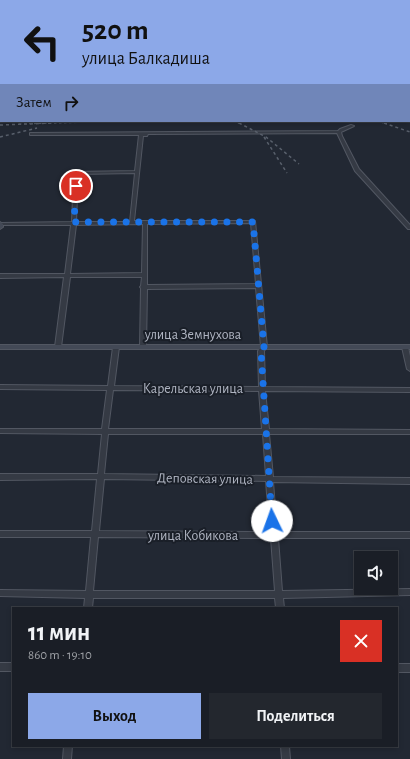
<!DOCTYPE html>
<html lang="ru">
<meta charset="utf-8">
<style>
body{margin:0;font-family:"Alegreya Sans",sans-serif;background:#23272e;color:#f1f3f6;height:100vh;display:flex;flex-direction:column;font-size:15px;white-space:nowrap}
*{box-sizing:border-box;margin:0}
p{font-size:13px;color:#9fa2a7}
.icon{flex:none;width:22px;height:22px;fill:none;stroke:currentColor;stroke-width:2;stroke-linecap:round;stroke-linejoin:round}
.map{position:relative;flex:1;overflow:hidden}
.drawer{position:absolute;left:12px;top:607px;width:386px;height:140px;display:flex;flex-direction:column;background:#1a1e26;border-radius:0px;box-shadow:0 2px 6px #0003,0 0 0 1px #383c43}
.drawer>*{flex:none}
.top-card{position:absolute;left:0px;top:0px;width:410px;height:122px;box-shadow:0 2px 6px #0003,0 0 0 1px #383c43;background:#8ca8e8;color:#111;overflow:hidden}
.tools{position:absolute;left:354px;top:551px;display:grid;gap:8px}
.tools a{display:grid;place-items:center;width:44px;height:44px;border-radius:0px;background:#1a1e26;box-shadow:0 2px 6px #0003,0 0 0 1px #383c43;font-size:20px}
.pin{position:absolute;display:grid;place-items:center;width:34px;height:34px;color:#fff;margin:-17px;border:2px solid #fff;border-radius:50%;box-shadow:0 1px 4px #0007}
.me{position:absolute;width:44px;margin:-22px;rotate:357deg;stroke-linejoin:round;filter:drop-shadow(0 0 3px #0008)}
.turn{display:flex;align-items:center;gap:14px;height:84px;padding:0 16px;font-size:18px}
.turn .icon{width:52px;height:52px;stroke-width:2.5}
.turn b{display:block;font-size:28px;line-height:34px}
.then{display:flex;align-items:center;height:38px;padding:0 16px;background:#0003;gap:8px;font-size:15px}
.round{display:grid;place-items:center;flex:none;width:42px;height:42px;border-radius:0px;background:#23272e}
.summary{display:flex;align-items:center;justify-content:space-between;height:68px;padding:0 16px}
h1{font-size:24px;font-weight:700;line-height:30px}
.cta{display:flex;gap:8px;margin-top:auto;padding:8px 16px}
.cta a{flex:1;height:46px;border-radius:0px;background:#8ca8e8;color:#111;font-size:16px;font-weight:700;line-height:46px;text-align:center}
.cta a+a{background:#23272e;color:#f1f3f6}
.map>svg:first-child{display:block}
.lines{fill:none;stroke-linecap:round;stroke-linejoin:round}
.street-casing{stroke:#525762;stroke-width:2}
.secondary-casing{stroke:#525762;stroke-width:2}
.street{fill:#353a44;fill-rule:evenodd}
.secondary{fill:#434956;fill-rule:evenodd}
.rail-far1{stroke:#59606c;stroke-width:1;stroke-dasharray:2.5 2.5;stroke-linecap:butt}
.rail{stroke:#59606c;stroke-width:1.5;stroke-dasharray:3 3;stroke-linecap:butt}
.route{stroke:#1a73e8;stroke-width:7;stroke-dasharray:0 12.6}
.labels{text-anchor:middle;stroke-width:4;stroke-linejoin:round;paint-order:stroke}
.street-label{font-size:14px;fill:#afb4c1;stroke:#1a1f28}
</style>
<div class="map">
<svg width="410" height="759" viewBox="0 0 410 759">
<rect width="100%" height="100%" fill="#222833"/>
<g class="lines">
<defs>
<g id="street">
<rect x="97" y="0" width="4" height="1"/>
<rect x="170" y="0" width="4" height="1"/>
<rect x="325" y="0" width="4" height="1"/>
<polygon points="401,0 405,0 406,1 402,1"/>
<rect x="409" y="11" width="1" height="4"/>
<rect x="409" y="19" width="1" height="2"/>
<rect x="409" y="65" width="1" height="2"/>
<path d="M351,125l3,1 -13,6 1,4 17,33 51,56v4h-2l-53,-58 -18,-38 -189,1 -1,2h-4l-9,85h121l12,126 -3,4 1,36 145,1v4l-145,-1 4,38 141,1v4h-141l4,43 137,1v6l-137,-2 4,50h133v6h-132l4,53 128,-2v6l-127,3 1,10h-8l-1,-10h-182l-1,10h-8l1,-10 -85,-2v-6l86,1 5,-54h-91v-6h92l5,-52 -97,1v-6h98l4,-40 -102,-1v-4h102l5,-39 -107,-1v-4l108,1 5,-39 3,-2 3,2 -5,39 145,1 -1,-36 3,-4 -5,-59 -109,1 -1,58 -3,2 -3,-2 1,-59 -1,-1 1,-1 1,-9h-72l-9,70 -3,2 -2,-1 -1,-1 9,-70 -64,1v-4h65l6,-49h-71v-2l72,-1 2,-50 61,-1 4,-36h-109v-2l308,-2 2,-2zM135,173l-5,49h-54l2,-48zM251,223l5,61 -109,1v-61zM143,224l-1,49 -72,1 6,-49zM113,390l146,1 3,38h-154zM108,434h155l3,42 -162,-2zM104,479l162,2 4,51 -171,-1zM98,537l173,1 4,53h-182z"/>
<polygon points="405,345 408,347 410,356 410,371 407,369 402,347"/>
<rect x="0" y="663" width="13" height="8"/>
<rect x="397" y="664" width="13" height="8"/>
<polygon points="64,746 72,746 71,759 63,759"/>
<polygon points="281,746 289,746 290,759 282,759"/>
</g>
<g id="secondary">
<polygon points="43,0 48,0 49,1 44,1"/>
<rect x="248" y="0" width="4" height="1"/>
<rect x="409" y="52" width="1" height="2"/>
<polygon points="0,222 3,224 3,227 0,229"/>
<rect x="0" y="345" width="410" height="4"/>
</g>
</defs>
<use href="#street" class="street-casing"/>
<use href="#secondary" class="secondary-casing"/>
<use href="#street" class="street"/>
<use href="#secondary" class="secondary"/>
<g class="rail-far1">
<polyline points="139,121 157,121"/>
<polyline points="228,121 242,124"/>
<polyline points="376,121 387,124"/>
<polyline points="19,124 140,121"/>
</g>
<g class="rail">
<polyline points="239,123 266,137 299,164"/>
<polyline points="384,123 410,132"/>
<polyline points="0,125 54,123"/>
<polyline points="0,137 37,128"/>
<polyline points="264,137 287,173"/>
</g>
</g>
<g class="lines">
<polyline class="route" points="76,186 74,222 253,222 264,347 261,351 272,521"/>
</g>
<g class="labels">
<g class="street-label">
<text x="193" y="339">улица Земнухова</text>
<text x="193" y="393">Карельская улица</text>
<text transform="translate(205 478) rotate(1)" y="5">Деповская улица</text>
<text x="193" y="540">улица Кобикова</text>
</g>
</g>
</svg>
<div class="tools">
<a><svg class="icon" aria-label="sound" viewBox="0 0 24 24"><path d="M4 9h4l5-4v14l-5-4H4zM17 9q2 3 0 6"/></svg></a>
</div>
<div class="pin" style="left:76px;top:186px;background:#d93025"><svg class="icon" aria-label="arrive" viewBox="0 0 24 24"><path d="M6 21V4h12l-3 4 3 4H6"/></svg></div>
<svg class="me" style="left:272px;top:521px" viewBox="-20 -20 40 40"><circle r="19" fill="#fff"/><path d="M0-13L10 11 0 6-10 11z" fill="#1a73e8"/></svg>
<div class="top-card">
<div class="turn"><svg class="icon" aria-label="left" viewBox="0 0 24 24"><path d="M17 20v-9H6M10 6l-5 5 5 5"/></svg><div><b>520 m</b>улица Балкадиша</div></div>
<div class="then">Затем<svg class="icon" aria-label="right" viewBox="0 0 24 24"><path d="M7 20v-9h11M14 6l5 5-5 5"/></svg></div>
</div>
<section class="drawer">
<div class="summary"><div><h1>11 мин</h1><p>860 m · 19:10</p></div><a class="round" style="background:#d93025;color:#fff"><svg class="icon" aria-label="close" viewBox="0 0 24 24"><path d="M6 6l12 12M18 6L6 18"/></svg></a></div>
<div class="cta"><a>Выход</a><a>Поделиться</a></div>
</section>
</div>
